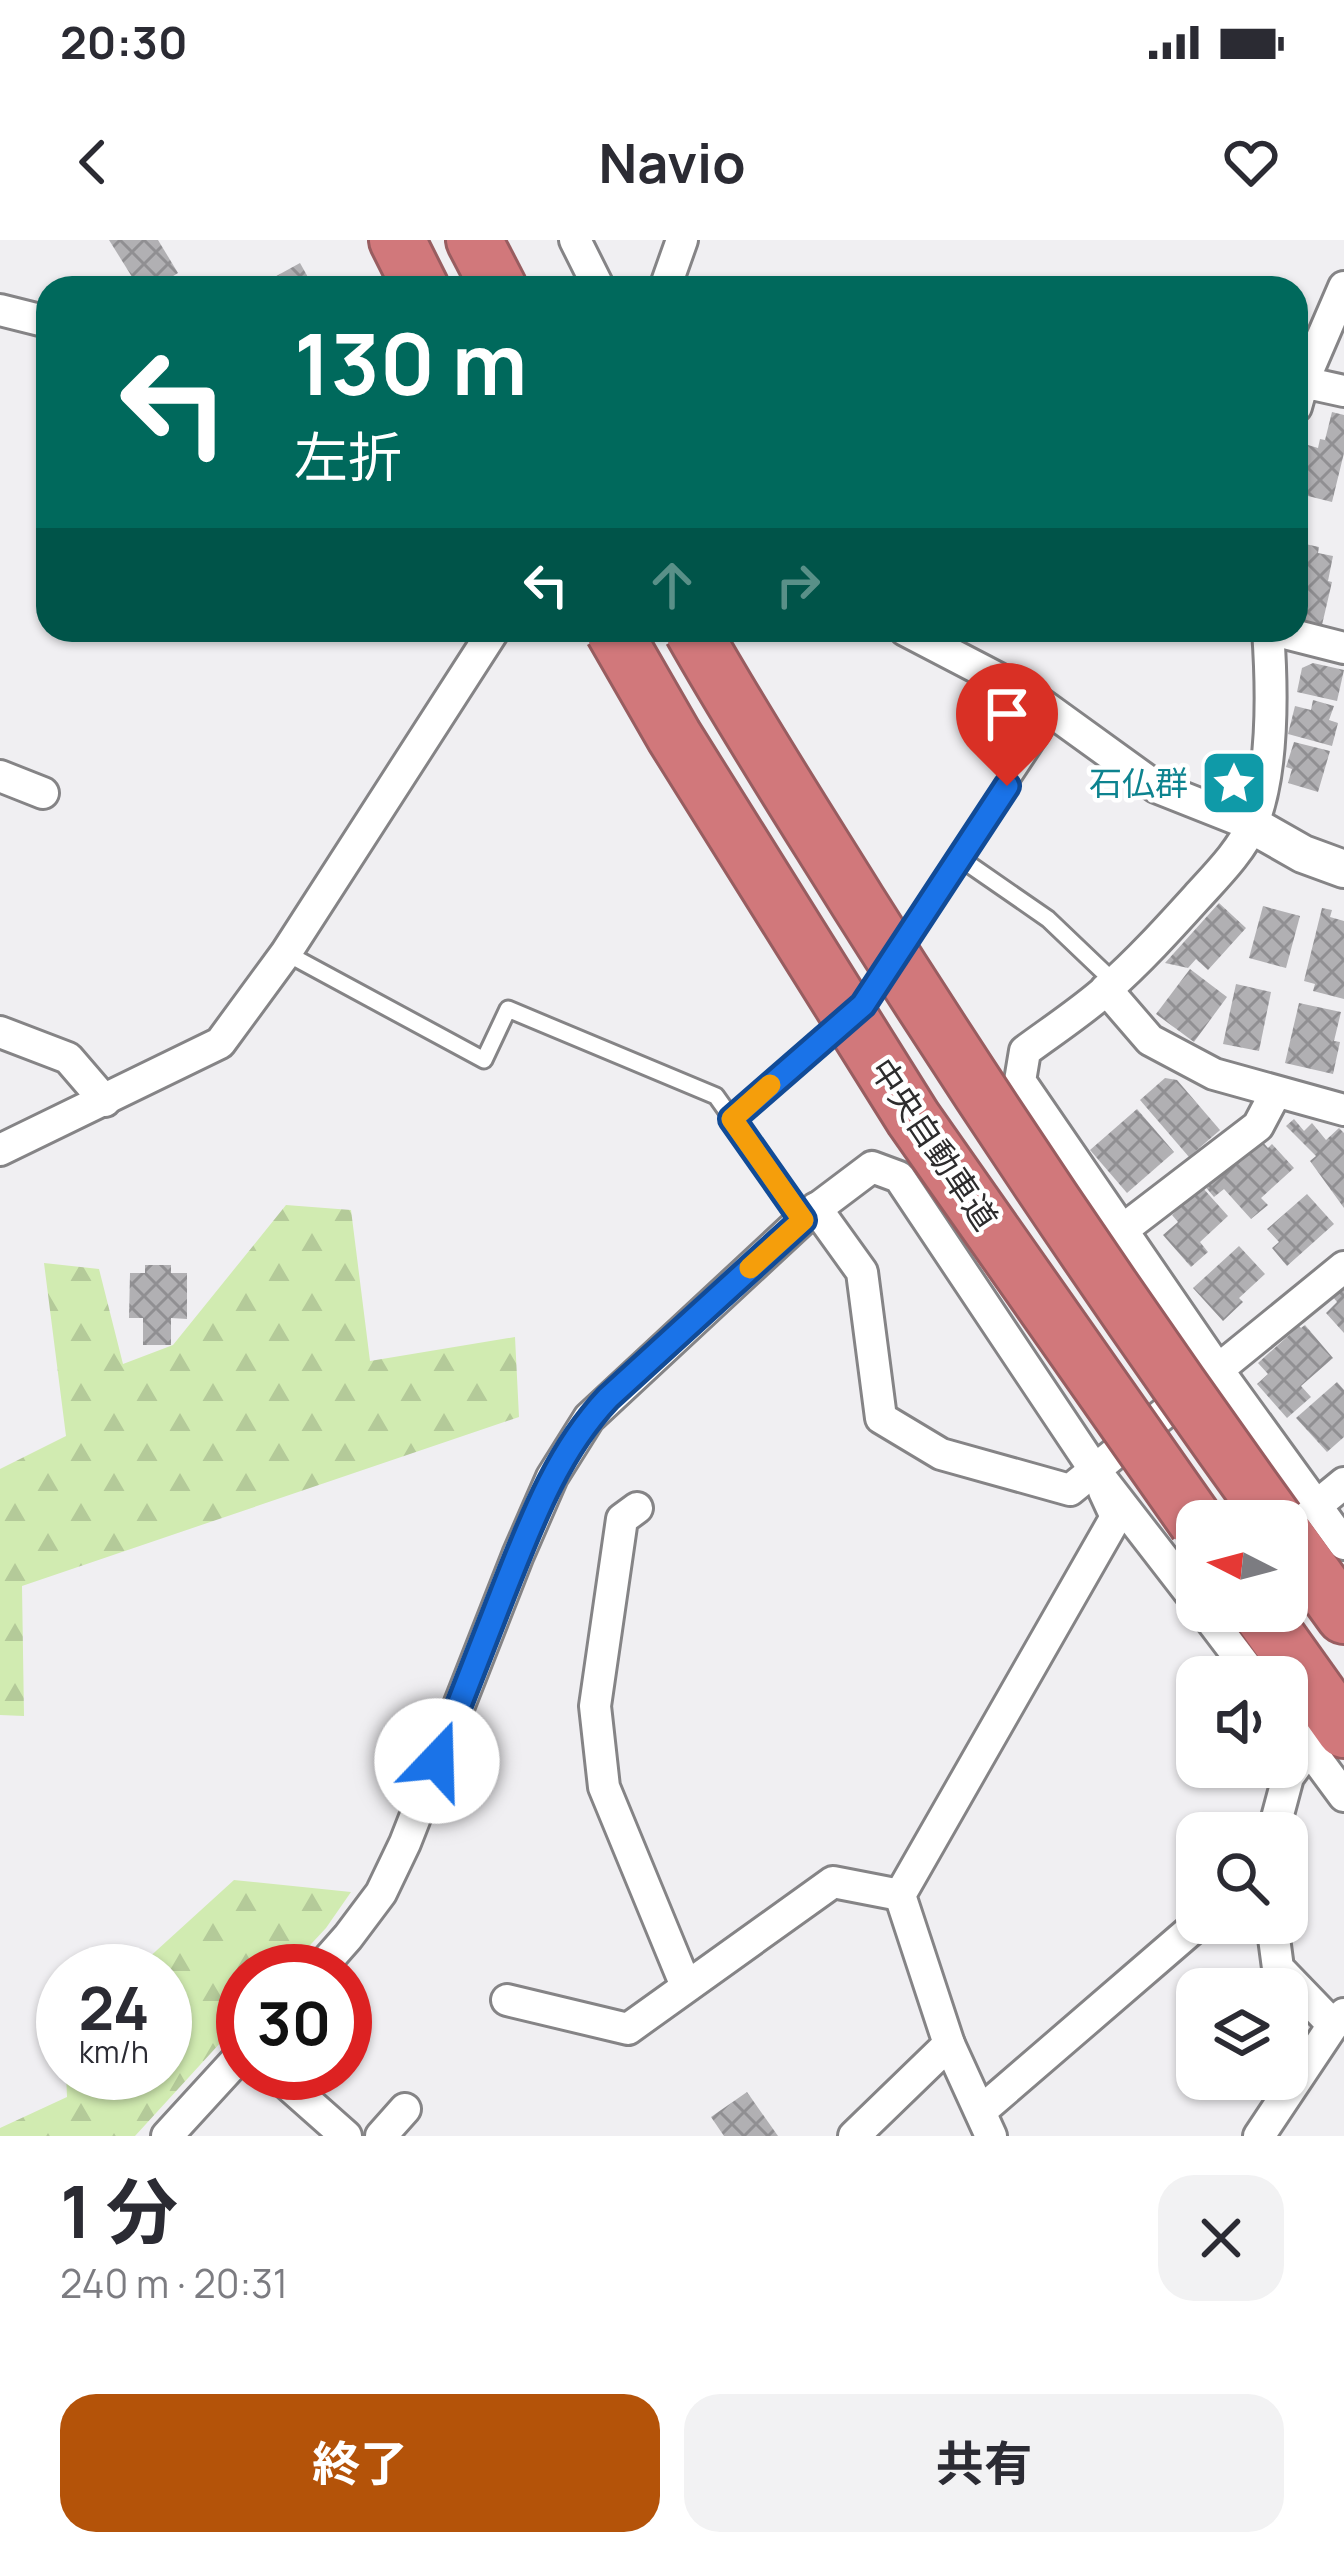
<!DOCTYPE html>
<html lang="ja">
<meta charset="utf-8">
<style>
body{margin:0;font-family:Manrope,"Noto Sans JP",sans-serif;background:#f2f2f3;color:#2b2b33;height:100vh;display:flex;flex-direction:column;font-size:45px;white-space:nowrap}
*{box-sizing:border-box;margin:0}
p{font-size:39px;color:#7c7c81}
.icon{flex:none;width:66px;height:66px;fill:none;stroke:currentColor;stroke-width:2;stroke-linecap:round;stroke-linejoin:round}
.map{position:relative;height:1896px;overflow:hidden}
.sheet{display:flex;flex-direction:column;background:#fff;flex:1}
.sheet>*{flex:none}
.banner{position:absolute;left:36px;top:36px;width:1272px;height:366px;border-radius:36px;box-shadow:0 3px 9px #0004;background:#00695c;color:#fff;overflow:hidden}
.needle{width:78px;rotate:276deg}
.buttons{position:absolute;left:1176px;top:1260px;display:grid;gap:24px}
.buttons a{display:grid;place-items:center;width:132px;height:132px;border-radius:24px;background:#fff;box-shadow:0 3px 9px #0004;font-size:60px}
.speed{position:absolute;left:36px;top:1704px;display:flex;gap:24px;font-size:60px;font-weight:700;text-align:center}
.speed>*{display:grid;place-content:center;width:156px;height:156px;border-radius:50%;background:#fff;box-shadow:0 3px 9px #0004;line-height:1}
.speed small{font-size:30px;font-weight:400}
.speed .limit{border:18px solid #d22;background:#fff;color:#111}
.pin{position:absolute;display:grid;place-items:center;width:102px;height:102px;color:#fff;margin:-123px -51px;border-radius:50% 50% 50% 0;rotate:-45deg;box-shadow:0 0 12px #0007}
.pin .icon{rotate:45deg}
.me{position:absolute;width:132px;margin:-66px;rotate:21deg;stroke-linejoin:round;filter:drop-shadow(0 0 9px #0008)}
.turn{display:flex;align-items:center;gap:42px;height:252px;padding:0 60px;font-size:54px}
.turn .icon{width:156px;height:156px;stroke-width:2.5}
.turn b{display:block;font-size:84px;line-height:102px}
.lanes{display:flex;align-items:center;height:114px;padding:0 60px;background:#0003;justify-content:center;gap:60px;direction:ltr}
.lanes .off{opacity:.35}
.round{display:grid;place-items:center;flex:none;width:126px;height:126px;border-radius:36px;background:#f2f2f3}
.head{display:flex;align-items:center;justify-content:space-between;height:204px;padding:0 60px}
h1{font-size:72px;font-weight:700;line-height:90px}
.button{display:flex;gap:24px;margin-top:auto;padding:24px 60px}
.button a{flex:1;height:138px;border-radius:36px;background:#b45309;color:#fff;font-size:48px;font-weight:700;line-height:138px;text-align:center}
.button a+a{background:#f2f2f3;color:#2b2b33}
.status{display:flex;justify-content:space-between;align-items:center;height:84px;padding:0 60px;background:#fff;direction:ltr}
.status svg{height:33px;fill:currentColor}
header{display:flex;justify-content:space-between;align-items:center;height:156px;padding:0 60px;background:#fff;font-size:54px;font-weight:700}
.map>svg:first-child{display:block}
.forest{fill:url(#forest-firs)}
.building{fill:url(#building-cross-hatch)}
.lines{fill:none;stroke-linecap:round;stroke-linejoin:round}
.service-casing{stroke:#858486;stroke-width:21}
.minor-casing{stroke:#858486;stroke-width:36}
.tertiary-casing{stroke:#858486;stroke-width:42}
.motorway-casing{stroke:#985d60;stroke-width:60}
.service{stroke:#fff;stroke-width:15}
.minor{stroke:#fff;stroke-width:30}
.tertiary{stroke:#fff;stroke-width:36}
.motorway{stroke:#d1787b;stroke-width:54}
.motorway-bridge-casing{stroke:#985d60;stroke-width:60;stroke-linecap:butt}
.motorway-bridge{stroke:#d1787b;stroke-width:54}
.route-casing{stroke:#114b97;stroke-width:30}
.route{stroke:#1a73e8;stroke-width:21}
.slow{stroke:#f59e0b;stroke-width:21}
.labels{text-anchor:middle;stroke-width:9;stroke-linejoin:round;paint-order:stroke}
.culture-label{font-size:33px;fill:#0d838f;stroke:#fff;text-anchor:end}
.street-label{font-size:33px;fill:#2d2c2d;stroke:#fff}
</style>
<div class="status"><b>20:30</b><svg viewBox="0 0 49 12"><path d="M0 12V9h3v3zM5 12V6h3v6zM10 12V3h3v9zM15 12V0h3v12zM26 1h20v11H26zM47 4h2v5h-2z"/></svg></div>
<header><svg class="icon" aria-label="back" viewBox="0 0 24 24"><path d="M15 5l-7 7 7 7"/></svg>Navio<svg class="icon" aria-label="heart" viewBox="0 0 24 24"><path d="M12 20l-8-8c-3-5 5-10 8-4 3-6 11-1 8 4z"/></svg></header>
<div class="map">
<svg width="1344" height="1896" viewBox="0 0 1344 1896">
<defs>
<pattern id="forest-firs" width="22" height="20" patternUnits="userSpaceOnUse" patternTransform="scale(3)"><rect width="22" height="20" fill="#d1ebb1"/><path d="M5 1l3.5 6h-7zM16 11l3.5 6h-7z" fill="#b4ca99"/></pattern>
<pattern id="building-cross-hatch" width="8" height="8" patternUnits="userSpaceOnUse" patternTransform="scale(3)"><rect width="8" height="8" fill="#b1b0b3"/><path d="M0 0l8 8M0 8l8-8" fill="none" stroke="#908f92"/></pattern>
</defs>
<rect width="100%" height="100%" fill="#f0eff2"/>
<g class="forest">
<polygon points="286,965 351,970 370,1121 515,1097 519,1177 22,1346 24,1476 0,1475 0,1229 66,1196 44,1023 99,1029 123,1124 173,1105"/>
<polygon points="234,1640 351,1652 326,1688 286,1731 243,1731 243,1778 135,1896 0,1896 0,1888 67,1857 66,1833 165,1833 165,1731 134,1731"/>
</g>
<g class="building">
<polygon points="109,0 158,0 178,33 154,48 139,48"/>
<polygon points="300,23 314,48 261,48 260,45"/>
<polygon points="1332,172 1344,175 1344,213 1332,262 1296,253 1308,205 1318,208 1320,199 1325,200"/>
<polygon points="1296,302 1319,307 1318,313 1333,316 1328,341 1332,342 1322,385 1296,379"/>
<polygon points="1313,423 1344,430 1337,461 1297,452 1302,428"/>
<polygon points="1313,460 1334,466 1329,480 1338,483 1332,506 1288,494 1295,466 1311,470"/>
<polygon points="1294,502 1330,511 1318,552 1288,543 1292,529 1286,527"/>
<polygon points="1219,663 1246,688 1208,730 1196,719 1188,728 1165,723"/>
<polygon points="1263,666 1300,676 1286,728 1249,718"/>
<polygon points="1322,668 1332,670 1330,677 1344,681 1344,759 1313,751 1315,744 1304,741"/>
<polygon points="1190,729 1227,757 1194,802 1156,774"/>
<polygon points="1236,744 1271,752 1259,811 1223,804"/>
<polygon points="1299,763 1341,772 1334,801 1340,802 1333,834 1285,823"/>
<polygon points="1165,838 1177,840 1220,890 1189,917 1140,860"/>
<polygon points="1137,869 1174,912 1127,953 1090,910"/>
<polygon points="1294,879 1304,891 1312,883 1326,900 1339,888 1344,893 1344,968 1310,921 1316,916 1286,886"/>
<polygon points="1261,900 1268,908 1272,904 1294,928 1261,958 1268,965 1251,979 1224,949 1214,957 1203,944 1224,932"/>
<polygon points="1202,947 1228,976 1200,1002 1208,1012 1191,1027 1163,995 1178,982 1172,975"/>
<polygon points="1307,954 1334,984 1287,1026 1272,1008 1279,1002 1267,989"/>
<polygon points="1239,1006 1265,1034 1239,1058 1243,1062 1223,1081 1193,1048"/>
<polygon points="145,1025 171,1025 171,1033 187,1033 187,1079 171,1078 171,1105 143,1105 143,1078 129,1078 130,1033 145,1033"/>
<polygon points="1344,1048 1344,1093 1326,1073 1337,1062 1333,1057"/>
<polygon points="1305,1085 1333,1118 1301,1146 1311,1157 1287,1178 1257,1144 1268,1134 1258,1123 1299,1086 1301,1088"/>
<polygon points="1337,1142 1344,1150 1344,1197 1327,1212 1296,1178"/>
<polygon points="747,1852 778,1896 724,1896 711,1877"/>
</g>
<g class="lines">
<defs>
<g id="service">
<polyline points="960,618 1048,679 1114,742"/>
<polyline points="901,707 1055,474"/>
<polyline points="286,713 484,820 508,769 716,856 803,979"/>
<polyline points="732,879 863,765 888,727"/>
</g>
<g id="minor">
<polyline points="575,0 599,48"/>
<polyline points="665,48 682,0"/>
<polyline points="0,70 48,82"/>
<polyline points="1303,142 1344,47"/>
<polyline points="1296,167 1303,142 1344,151"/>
<polyline points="905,390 1026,453 1156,547 1252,585"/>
<path d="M1268,390c4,56 6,140 -15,193 -11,27 -36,52 -56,74 -29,32 -58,64 -91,93 -25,22 -54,41 -81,61l-5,30 198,289 126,174"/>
<polyline points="1273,390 1344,408"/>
<polyline points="0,536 43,553"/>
<polyline points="1106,749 1150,800 1214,834 1344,870"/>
<polyline points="0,792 68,818 105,861"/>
<polyline points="0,910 220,803 286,713 494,390"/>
<polyline points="816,968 862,1032 881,1178 941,1214 1070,1250 1344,1027"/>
<polyline points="1121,991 1258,886 1276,852"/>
<polyline points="1316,1266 1344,1243"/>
<polyline points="637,1268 622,1279 595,1466 604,1547 686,1746"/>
<polyline points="1204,1371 1254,1437"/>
<polyline points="1287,1479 1344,1556"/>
<polyline points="1273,1593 1288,1537 1309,1508"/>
<polyline points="1272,1683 1278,1728 1333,1785"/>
<polyline points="318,1731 348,1697 381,1653 405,1603 518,1315 552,1237 589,1178 803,979 872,927 899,937 1094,1229 1197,1362"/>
<polyline points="507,1760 628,1789 833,1642 900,1655"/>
<polyline points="949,1804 991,1896"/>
<polyline points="275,1833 346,1896"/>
<polyline points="981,1871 1199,1683"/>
<polyline points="167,1896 243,1813"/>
<polyline points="381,1896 405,1869"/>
<polyline points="854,1896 949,1804 900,1655 1116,1277 1104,1251"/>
<polyline points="1259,1896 1333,1785 1344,1774"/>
</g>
<polyline id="tertiary" points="1252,585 1303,614 1344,629"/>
<g id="motorway">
<polyline points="397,0 421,48"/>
<polyline points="474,0 499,48"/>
<polyline points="1287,1297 1344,1376"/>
<polyline points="1259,1371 1344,1490"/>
</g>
</defs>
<use href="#service" class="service-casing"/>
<use href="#minor" class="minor-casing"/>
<use href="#tertiary" class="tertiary-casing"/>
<use href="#motorway" class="motorway-casing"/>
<use href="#service" class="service"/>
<use href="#minor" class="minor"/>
<use href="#tertiary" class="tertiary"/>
<use href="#motorway" class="motorway"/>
<defs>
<g id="motorway-bridge">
<polyline points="613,390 674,496 913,878 1197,1283"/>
<path d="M692,390c52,92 110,182 166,272 133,211 272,417 418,619"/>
</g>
</defs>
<use href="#motorway-bridge" class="motorway-bridge-casing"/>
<use href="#motorway-bridge" class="motorway-bridge"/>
</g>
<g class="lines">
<defs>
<path id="route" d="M437,1521c22,-56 44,-111 65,-166 28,-70 54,-142 106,-197l195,-178 -71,-101 131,-114 144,-219"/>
</defs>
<use href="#route" class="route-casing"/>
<use href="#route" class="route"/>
<polyline class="slow" points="750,1028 803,980 732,879 770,845"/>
</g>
<defs>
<symbol id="sight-square" viewBox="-11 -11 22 22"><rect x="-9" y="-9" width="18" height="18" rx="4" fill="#0f9aa8" stroke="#fff"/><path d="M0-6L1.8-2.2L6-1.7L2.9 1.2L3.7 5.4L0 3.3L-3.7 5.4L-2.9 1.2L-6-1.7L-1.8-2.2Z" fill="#fff"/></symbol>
</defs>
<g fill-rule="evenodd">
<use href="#sight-square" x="1196" y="505" width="76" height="76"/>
</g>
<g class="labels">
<g class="culture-label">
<text x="1188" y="555">石仏群</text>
</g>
<g class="street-label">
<text transform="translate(934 904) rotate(56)" y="12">中央自動車道</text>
</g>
</g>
</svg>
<div class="buttons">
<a><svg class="needle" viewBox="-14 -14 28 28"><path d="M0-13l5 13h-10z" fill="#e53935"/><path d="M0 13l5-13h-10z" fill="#7c7c81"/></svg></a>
<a><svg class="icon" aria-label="sound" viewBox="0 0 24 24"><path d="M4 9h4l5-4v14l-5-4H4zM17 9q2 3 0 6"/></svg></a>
<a><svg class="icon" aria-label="search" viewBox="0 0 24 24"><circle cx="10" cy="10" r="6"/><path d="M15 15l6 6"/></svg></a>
<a><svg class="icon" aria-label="layers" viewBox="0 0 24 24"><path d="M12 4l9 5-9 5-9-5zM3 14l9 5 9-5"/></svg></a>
</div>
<div class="speed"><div>24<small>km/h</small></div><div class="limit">30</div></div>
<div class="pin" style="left:1007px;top:546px;background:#d93025"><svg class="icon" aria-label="arrive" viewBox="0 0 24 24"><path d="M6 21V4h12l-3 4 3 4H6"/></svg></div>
<svg class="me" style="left:437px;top:1521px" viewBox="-20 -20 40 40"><circle r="19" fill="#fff"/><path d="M0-13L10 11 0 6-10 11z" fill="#1a73e8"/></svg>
<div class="banner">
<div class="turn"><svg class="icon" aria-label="left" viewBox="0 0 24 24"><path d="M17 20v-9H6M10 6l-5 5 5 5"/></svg><div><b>130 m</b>左折</div></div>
<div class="lanes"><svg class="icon" aria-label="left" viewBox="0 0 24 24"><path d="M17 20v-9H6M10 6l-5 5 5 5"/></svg><svg class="icon off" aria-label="ahead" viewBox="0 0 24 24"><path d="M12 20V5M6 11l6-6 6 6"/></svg><svg class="icon off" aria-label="right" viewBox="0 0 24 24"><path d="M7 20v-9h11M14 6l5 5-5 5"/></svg></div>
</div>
</div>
<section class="sheet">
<div class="head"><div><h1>1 分</h1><p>240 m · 20:31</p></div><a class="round"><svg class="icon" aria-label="close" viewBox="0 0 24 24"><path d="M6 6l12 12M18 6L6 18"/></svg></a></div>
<div class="button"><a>終了</a><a>共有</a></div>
</section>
